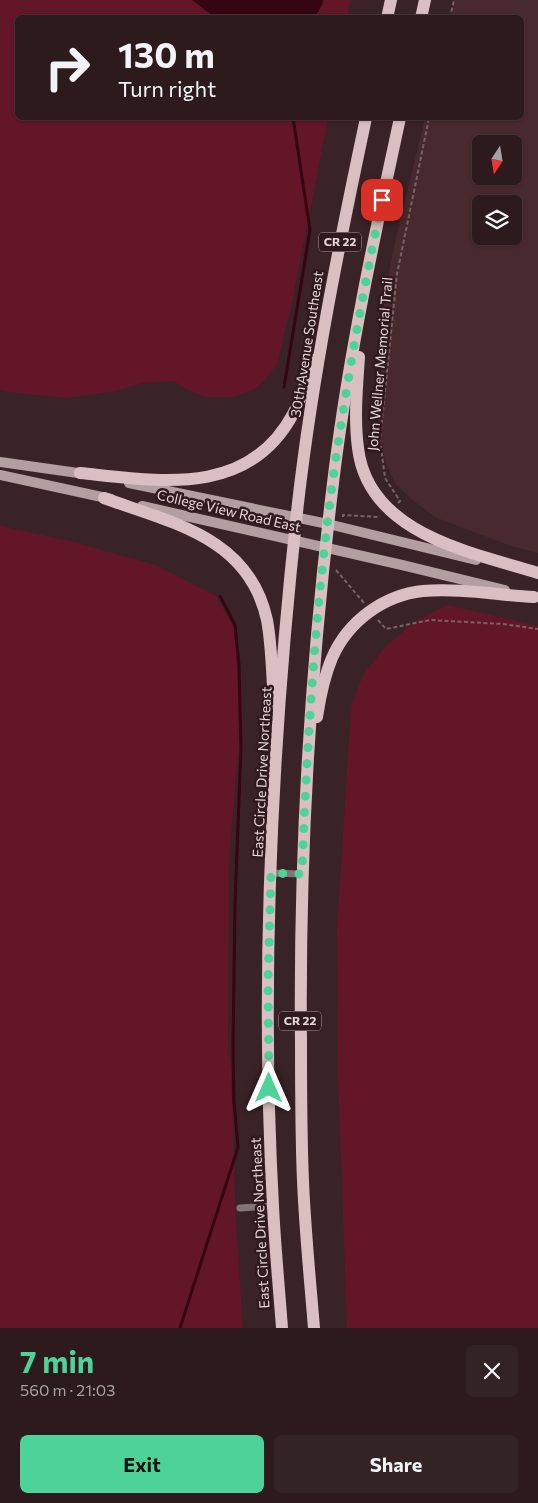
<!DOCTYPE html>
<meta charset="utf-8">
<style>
body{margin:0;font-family:Commissioner,sans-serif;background:#342325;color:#f1f3f6;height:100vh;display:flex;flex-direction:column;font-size:19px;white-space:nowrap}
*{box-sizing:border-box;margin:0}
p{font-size:16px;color:#a6a1a3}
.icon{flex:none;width:28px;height:28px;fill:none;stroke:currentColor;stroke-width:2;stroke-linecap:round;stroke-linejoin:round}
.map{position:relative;height:1328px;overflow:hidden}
.details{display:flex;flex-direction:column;background:#2c1a1c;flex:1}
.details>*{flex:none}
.banner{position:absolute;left:15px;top:15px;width:509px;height:105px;border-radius:8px;box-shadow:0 1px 4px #0004,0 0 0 1px #48383b;background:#2c1a1c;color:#f1f3f6;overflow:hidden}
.needle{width:32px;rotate:192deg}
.buttons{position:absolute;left:472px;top:135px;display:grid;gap:10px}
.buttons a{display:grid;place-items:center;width:50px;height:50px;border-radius:8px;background:#2c1a1c;box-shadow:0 1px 4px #0004,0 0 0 1px #48383b;font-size:25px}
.pin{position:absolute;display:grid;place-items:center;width:42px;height:42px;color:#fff;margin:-21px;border-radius:10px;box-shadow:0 2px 8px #0006}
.me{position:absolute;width:55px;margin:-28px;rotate:0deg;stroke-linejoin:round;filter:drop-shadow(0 0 4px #0008)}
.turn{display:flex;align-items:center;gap:18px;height:105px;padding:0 20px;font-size:22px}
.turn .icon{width:65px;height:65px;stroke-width:2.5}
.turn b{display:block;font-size:35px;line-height:42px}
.round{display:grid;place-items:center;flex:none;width:52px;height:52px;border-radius:8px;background:#342325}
.summary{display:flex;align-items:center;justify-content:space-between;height:85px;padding:0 20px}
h1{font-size:30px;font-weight:700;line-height:38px;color:#4dd39a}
.action{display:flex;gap:10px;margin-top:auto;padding:10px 20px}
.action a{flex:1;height:58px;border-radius:8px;background:#4dd39a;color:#111;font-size:20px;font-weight:700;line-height:58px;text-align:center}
.action a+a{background:#342325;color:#f1f3f6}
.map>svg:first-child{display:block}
.built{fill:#482a2e;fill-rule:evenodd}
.green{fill:#621628}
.water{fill:#350511}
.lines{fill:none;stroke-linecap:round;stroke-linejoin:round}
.stream{stroke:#350511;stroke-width:3}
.path{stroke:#776365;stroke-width:2;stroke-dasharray:4 2.5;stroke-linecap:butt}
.service{stroke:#817576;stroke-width:7}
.secondary{stroke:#b39ea0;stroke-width:10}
.primary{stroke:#d9bfc1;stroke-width:12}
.route{stroke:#4dd39a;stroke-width:9;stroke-dasharray:0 16.2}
.labels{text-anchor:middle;stroke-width:5;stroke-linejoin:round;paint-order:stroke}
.shield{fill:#301a1d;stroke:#af9ea0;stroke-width:1}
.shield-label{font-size:12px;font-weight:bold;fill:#e6d6d8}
.street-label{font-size:14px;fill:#e6d6d8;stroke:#301a1d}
</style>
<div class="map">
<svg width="538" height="1328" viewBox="0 0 538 1328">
<rect width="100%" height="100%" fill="#3a2326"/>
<path class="built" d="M454,0h84v553l-24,-6 -77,-29 -26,-19 -16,-16 -9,-20 -8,-40 2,-65 4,-62 12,-58 29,-120h96v-100l-71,-1zM481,144h33v32h-33zM481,204h33v32h-33z"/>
<g class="green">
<polygon points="0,0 351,0 347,17 18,18 18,118 328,118 293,298 277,364 266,379 255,389 233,397 206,397 188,390 173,381 143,383 116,391 68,398 17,393 0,390"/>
<polygon points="0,526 70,541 155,565 216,596 234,628 237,663 239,744 229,860 228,1031 231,1072 236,1221 243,1328 0,1328"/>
<polygon points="447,605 538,626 538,1328 347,1328 338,1076 337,930 351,706 363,675 385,647 414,622"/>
</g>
<polygon class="water" points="192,0 323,0 322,5 315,17 214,17"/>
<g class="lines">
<g class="stream">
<polyline points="284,387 310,230 293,118"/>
<polyline points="180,1328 238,1147 234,1102 233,1049 235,903 241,748 239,666 235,625 220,596"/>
</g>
<g class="path">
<polyline points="450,18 454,0"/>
<polyline points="398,503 400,501 385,478 380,440 397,274 429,118"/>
<polyline points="343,517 343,515 378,517 380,516"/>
<polyline points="336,570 364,603"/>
<polyline points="378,620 386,629 430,620 503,624 538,629"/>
</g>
<g class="service">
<polyline points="271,873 302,874"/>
<polyline points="240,1208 273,1206"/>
</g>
<g class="secondary">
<polyline points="0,462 85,474"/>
<polyline points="0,475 111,499"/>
<polyline points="129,483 328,524 476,560"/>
<polyline points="142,506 402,565 505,590"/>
</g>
<g class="primary">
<polyline points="387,18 391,0"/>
<polyline points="421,18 425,0"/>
<path d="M359,357c-2,30 -5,61 -1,91 10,86 113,104 180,125"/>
<path d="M80,473c79,8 168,25 213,-59 9,-17 14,-36 20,-54"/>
<path d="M104,498c68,25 145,39 163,122 5,27 5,56 7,84"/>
<path d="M317,717c3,-20 7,-40 15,-59 16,-37 52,-63 91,-67 36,-3 75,4 111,6"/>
<path d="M282,1328c-3,-41 -7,-81 -9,-122 -13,-234 -1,-470 25,-703 15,-130 41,-258 68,-385"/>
<path d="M314,1328c-4,-49 -9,-98 -11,-147 -2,-46 -2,-93 -2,-140 -2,-193 10,-384 34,-574 15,-118 40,-234 65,-349"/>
</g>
</g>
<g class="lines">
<path class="route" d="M269,1088l-1,-107 3,-108 31,1c5,-137 14,-274 33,-410 13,-89 29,-177 47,-264"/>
</g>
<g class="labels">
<g class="shield">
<rect x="319" y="232.5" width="42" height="19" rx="4"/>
<rect x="279" y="1011.5" width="42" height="19" rx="4"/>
</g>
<g class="shield-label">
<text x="340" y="246">CR 22</text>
<text x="300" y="1025">CR 22</text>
</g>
<g class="street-label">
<text transform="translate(307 344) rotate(-81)" y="5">30th Avenue Southeast</text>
<text transform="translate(380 364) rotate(-85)" y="5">John Wellner Memorial Trail</text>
<text transform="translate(229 511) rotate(13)" y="5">College View Road East</text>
<text transform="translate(262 772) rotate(-87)" y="5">East Circle Drive Northeast</text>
<text transform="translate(260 1223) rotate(-93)" y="5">East Circle Drive Northeast</text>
</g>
</g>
</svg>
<div class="buttons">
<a><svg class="needle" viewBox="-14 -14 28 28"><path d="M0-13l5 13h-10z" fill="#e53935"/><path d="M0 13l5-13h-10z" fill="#a6a1a3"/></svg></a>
<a><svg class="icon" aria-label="layers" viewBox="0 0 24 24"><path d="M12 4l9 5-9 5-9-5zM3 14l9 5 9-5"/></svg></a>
</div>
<div class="pin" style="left:382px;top:200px;background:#d93025"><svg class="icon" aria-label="arrive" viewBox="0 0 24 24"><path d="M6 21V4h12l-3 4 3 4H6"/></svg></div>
<svg class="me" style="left:269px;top:1088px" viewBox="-20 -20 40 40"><path d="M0-17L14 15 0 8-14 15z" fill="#4dd39a" stroke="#fff" stroke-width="4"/></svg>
<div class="banner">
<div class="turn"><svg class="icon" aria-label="right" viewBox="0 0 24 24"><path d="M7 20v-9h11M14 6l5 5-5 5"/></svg><div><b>130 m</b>Turn right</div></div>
</div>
</div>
<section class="details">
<div class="summary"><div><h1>7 min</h1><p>560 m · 21:03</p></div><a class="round"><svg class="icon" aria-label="close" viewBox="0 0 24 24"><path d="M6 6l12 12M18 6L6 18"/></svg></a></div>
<div class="action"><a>Exit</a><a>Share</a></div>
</section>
